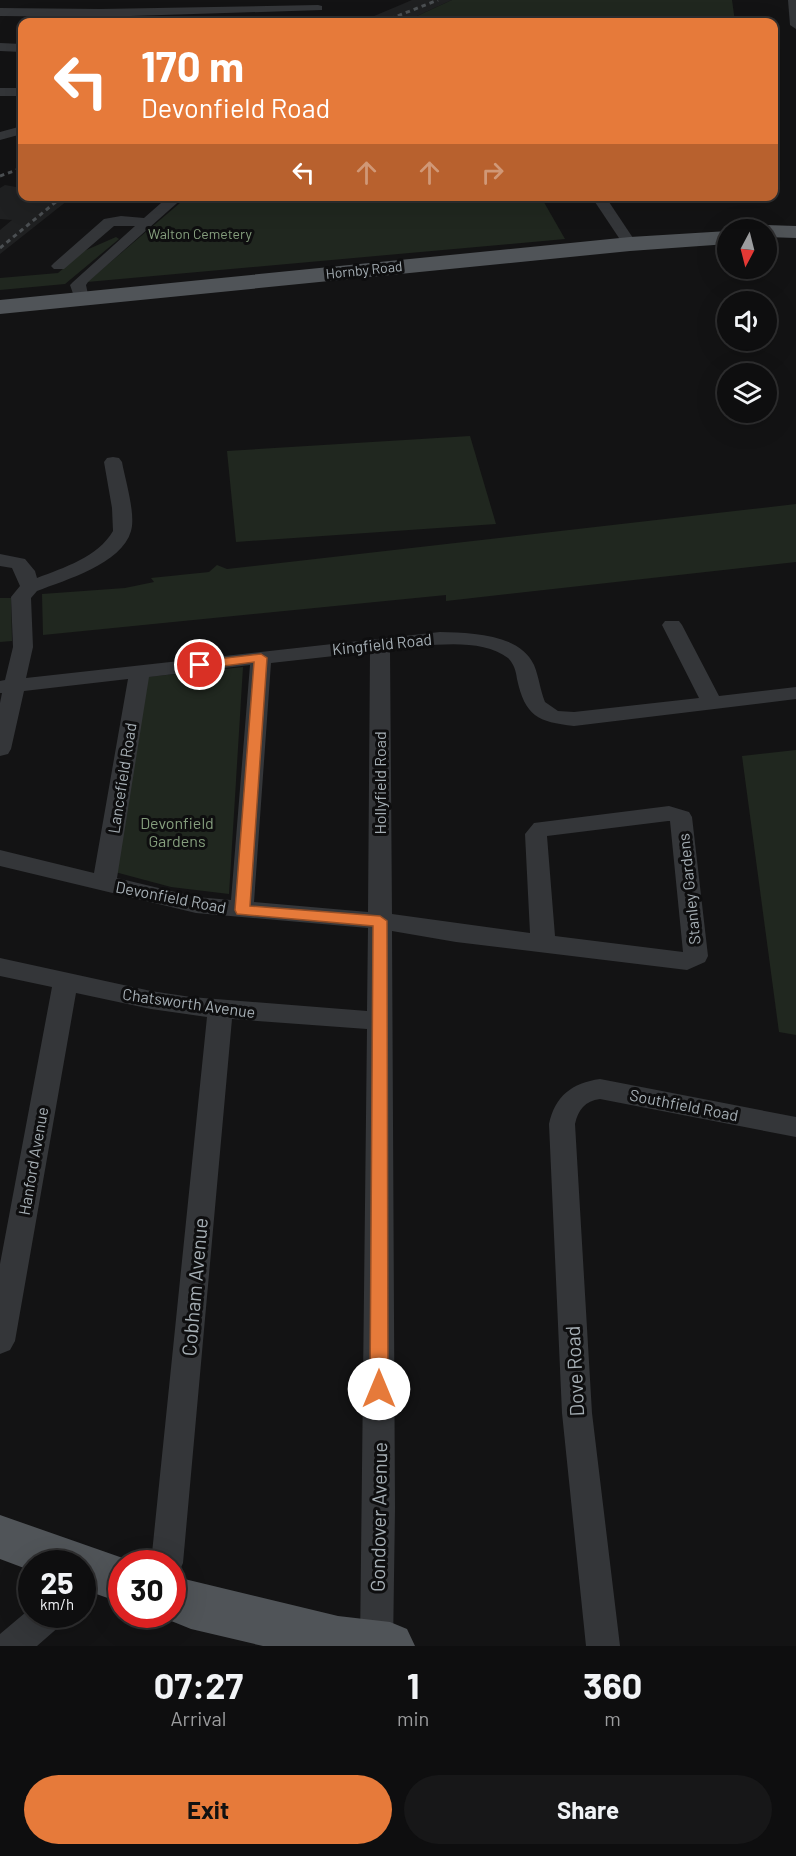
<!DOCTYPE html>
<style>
body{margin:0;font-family:Barlow,sans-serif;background:#171718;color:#f1f3f6;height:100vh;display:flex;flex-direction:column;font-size:22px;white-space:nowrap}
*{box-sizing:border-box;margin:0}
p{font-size:20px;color:#9b9c9e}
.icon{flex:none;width:33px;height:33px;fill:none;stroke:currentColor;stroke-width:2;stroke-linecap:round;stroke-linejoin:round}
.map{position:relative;height:1646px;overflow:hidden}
.side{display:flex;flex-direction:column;background:#0e0e0f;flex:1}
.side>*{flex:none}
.guide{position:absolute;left:18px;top:18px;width:760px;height:183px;border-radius:12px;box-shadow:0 6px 24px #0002,0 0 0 2px #2e2e2f;background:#e67a3a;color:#fff;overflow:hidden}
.needle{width:39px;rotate:187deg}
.fabs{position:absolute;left:717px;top:219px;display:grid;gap:12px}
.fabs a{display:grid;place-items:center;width:60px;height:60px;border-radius:50%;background:#0e0e0f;box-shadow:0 6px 24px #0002,0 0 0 2px #2e2e2f;font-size:30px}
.speed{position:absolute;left:18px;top:1550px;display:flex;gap:12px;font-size:30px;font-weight:700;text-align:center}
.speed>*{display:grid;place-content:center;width:78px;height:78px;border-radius:50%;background:#0e0e0f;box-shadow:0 6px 24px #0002,0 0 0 2px #2e2e2f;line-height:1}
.speed small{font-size:15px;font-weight:400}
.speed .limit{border:9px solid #d22;background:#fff;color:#111}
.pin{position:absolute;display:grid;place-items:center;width:51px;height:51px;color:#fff;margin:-26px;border:3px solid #fff;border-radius:50%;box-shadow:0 2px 6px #0007}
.me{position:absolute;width:66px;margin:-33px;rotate:0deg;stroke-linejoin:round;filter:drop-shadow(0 0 4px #0008)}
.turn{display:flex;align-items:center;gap:21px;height:126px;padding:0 24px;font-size:27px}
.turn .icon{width:78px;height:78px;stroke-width:2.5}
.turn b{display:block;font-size:42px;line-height:51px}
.lanes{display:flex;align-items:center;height:57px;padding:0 24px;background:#0003;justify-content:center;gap:30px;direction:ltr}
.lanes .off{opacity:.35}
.eta{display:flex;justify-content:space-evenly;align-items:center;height:102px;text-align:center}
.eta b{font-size:36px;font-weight:700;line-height:42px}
.button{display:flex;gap:12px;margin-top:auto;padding:12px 24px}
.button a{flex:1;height:69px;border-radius:36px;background:#e67a3a;color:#111;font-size:24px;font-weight:700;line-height:69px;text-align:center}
.button a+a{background:#171718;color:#f1f3f6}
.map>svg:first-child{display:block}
.built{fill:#1f2021}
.green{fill:#20271f}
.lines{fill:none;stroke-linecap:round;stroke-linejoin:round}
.street{fill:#343639;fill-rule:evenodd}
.primary{fill:#505458;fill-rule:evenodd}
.rail{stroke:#4b4f52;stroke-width:3;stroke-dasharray:4.5 4;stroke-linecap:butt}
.route{fill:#e67a3a;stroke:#964f26;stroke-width:1.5}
.labels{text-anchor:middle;stroke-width:6;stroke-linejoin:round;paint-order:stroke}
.far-park-label{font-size:14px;fill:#859e7d;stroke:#0e0e0f}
.far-street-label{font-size:14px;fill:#a5aeb4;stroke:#0e0e0f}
.street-label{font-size:16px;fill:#a5aeb4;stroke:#0e0e0f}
.park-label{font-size:16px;fill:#859e7d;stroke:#0e0e0f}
.near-street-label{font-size:20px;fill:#a5aeb4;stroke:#0e0e0f}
</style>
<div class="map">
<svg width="796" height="1646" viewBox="0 0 796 1646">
<rect width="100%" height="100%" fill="#131314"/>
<g class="built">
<polygon points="412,0 452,0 404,22 360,22"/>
<polygon points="5,185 22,188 22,196 72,197 0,254 0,230 12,220 0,219 0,188"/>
</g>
<g class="green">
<polygon points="452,0 732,0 735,22 404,22"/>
<polygon points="187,197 541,197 565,239 87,282"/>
<polygon points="116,237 119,239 65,284 0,290 0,278 58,273 84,251"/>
<polygon points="470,436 496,524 236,542 227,451"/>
<polygon points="796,504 796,562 446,601 446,595 43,635 42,594 125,588 154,582 151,578 209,572 217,565 227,569"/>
<polygon points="0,598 11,598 12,641 0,642"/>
<polygon points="243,667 229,894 171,887 115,872 147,677"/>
<polygon points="796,750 796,1035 779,1032 742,756"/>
</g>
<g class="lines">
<g class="street">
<polygon points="788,0 796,0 796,29 790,25"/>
<polygon points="318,5 322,6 322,10 100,17 0,16 0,8 100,9"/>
<polygon points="0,43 22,44 22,52 0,51"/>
<rect x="0" y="88" width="22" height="8"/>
<polygon points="22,126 22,134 0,140 0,132"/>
<polygon points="169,196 185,196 88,282 86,285 89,299 86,302 76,302 70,285 73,282 135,226 114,226 64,269 54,269 51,266 54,263 104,219 121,216 144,218"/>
<polygon points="591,196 605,196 637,244 635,247 625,247"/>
<path d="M113,457l6,1 3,4c3,17 14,52 9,69 -9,33 -66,49 -94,60l-6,7 2,49 -7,31 414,-46c30,1 79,1 94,33 5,12 6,25 11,37l13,9 16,1 125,-14 -37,-73 3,-4h14l3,4 37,71 77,-9v12l-222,27c-36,-4 -49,-10 -57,-47 -1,-8 -3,-15 -9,-21 -28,-22 -85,-12 -118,-8l2,264 138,19 -5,-99 9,-11 135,-17 20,6 3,5 16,139 -3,6 -18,8 -231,-28 -64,-11 3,577 -2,138 -33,-1 7,-616 -135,-10 -49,544 -5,11 -6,2v-13h-21l56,-546 -56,-8 -75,-16 -61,348 -5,9 -10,4v-90l52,-277 -52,-11v-18l151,33 40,6 176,14 1,-83 -172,-15 -196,-47v-16l94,23 34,-194 -104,12 -13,58 -3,5 -8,2v-53l2,-10h-2v-12l5,-1 8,-33 -2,-50 9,-11 -8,-18 -12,-2v-12l25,5 10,12 2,7c26,-10 61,-21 76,-47l-1,-23 -8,-46 3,-4zM370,652l-2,260 -114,-10 17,-239zM250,665l-19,235 -35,-3 -79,-19 32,-201zM668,821h2l13,131 -128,-16 -8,-100z"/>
<path d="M600,1079l196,38v20l-196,-38c-15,2 -22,11 -25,25l17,289 28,233h-34l-24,-233 -13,-289c6,-28 23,-41 51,-45z"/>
<polygon points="32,1607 32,1614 66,1614 61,1625 37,1646 0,1646 0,1634"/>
</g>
<g class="primary">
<polygon points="766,225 796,226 796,238 766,237 766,230 756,230"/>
<polygon points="728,231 728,244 630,251 0,314 0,300 630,237"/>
<polygon points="0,1515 137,1563 122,1563 122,1603 82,1589 82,1563 32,1563 32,1571 0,1559"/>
<polygon points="172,1576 338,1616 390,1622 407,1629 415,1646 263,1646 191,1629 154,1614 172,1614"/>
</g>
<g class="rail">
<polyline points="382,22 438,0"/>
<polyline points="0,176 22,168"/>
<polyline points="0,248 63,196"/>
</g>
</g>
<polygon class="route" points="261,654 267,658 250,906 380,916 387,921 388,1389 386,1395 379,1398 373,1395 370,1389 373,926 237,914 235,910 254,662 200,669 194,665 200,661"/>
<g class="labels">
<g class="far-park-label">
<text x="200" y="239">Walton Cemetery</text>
</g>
<g class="far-street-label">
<text transform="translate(364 270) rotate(-6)" y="5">Hornby Road</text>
</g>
<g class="street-label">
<text transform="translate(382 644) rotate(-6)" y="6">Kingfield Road</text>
<text transform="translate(122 778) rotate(-81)" y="6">Lancefield Road</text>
<text transform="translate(380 783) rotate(-90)" y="6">Hollyfield Road</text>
<text transform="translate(689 889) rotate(-96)" y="6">Stanley Gardens</text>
<text transform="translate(171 897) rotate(11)" y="6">Devonfield Road</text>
<text transform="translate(189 1003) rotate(8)" y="6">Chatsworth Avenue</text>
<text transform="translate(684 1105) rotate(11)" y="6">Southfield Road</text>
<text transform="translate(33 1161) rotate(-80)" y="6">Hanford Avenue</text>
</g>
<g class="park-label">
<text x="177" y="829">Devonfield<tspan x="177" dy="18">Gardens</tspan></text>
</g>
<g class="near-street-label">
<text transform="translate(195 1287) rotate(-85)" y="7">Cobham Avenue</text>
<text transform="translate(575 1371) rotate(-93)" y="7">Dove Road</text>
<text transform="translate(379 1517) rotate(-89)" y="7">Gondover Avenue</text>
</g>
</g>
</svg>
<div class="fabs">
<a><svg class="needle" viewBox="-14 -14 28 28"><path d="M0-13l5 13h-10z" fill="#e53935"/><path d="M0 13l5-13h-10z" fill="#9b9c9e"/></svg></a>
<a><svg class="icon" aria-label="sound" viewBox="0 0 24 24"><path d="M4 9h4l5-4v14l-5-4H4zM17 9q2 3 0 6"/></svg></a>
<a><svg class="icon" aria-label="layers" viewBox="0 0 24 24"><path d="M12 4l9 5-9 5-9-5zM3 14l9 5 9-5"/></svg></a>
</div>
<div class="speed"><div>25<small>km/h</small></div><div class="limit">30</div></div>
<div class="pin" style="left:200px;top:665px;background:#d93025"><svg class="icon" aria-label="arrive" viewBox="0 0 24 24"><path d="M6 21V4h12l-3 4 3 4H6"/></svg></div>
<svg class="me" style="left:379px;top:1389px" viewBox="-20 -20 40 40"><circle r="19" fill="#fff"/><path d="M0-13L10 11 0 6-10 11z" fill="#e67a3a"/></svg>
<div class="guide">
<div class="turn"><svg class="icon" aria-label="left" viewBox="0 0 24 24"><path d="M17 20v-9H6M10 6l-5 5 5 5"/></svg><div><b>170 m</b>Devonfield Road</div></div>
<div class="lanes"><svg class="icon" aria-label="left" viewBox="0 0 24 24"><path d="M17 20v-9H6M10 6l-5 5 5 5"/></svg><svg class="icon off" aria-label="ahead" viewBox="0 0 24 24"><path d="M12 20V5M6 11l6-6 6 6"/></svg><svg class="icon off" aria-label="ahead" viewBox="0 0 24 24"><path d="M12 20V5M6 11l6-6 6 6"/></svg><svg class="icon off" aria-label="right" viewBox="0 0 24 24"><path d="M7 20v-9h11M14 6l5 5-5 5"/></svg></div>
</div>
</div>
<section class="side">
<div class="eta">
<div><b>07:27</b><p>Arrival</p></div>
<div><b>1</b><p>min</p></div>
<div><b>360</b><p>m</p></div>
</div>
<div class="button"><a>Exit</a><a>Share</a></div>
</section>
